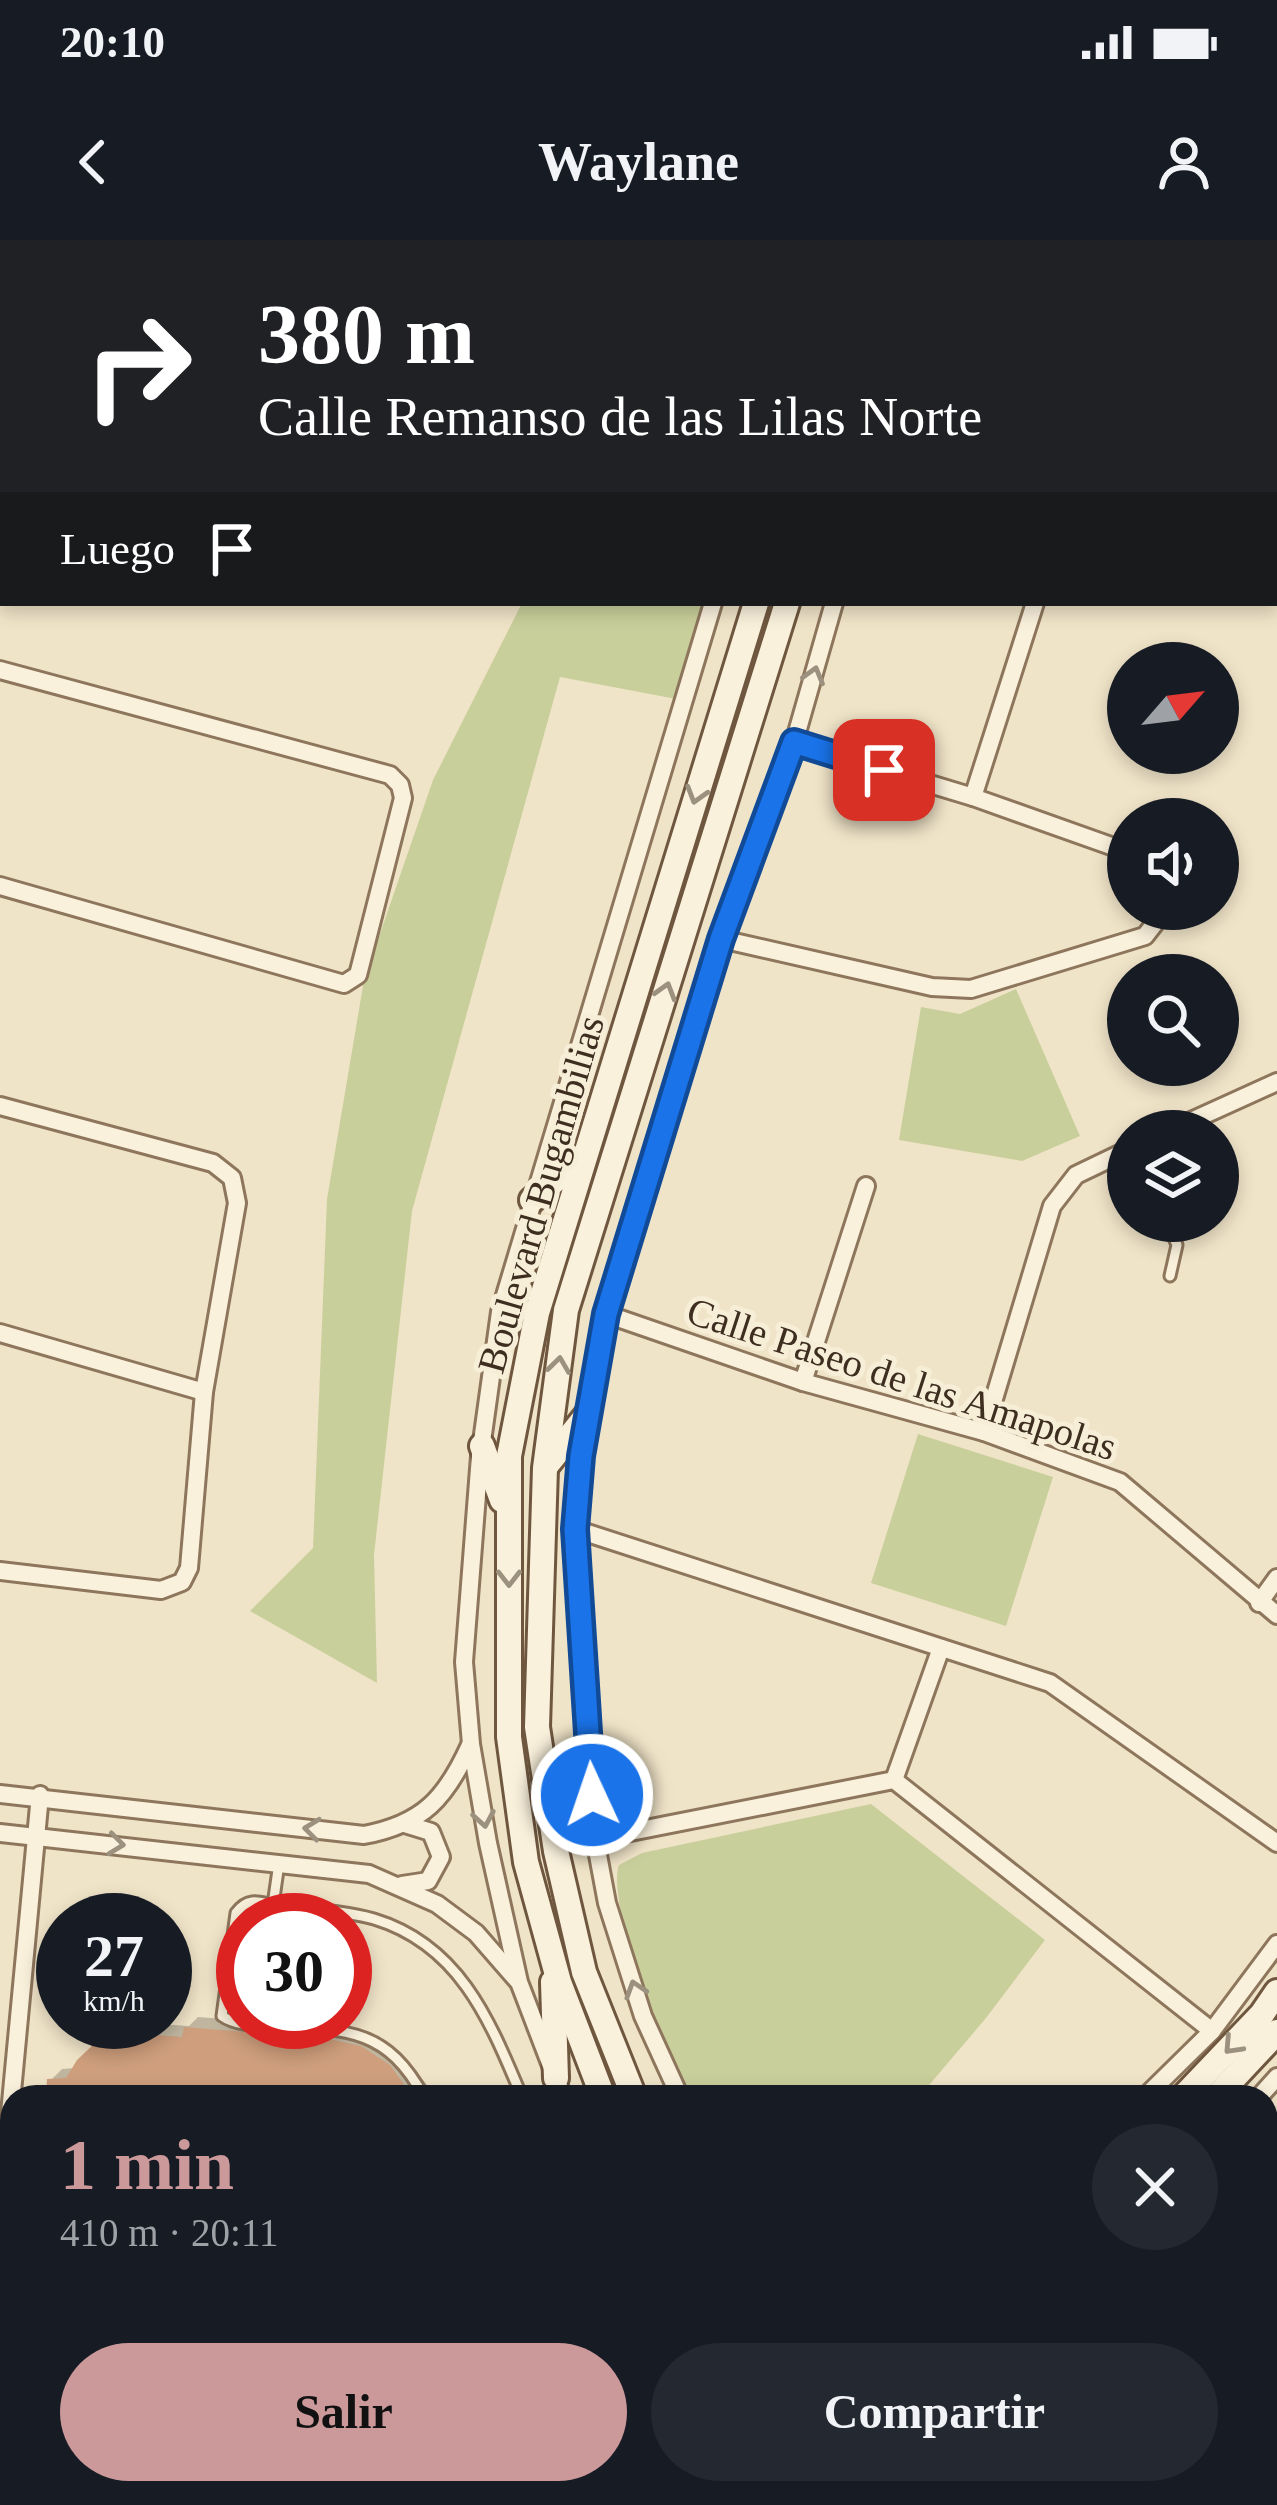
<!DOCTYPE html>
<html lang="es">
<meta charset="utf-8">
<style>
body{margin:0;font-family:"Times New Roman",serif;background:#242831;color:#f1f3f6;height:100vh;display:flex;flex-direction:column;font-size:45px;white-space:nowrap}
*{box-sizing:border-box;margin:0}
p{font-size:39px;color:#9ea1a6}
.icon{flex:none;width:66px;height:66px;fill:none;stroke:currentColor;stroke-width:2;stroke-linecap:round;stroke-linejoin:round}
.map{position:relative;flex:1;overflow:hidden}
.sheet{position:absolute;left:0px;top:1845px;width:1278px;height:420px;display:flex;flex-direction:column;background:#171b24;border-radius:36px 36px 0 0;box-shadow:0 6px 18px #0003}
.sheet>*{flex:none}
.guide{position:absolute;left:0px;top:0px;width:1278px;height:366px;box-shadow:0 6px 18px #0003;background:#202124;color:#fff;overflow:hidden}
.needle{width:78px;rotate:62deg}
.tools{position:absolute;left:1107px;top:402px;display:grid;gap:24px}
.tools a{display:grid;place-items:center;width:132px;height:132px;border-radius:50%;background:#171b24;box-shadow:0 6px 18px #0003;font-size:60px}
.speed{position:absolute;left:36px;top:1653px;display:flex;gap:24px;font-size:60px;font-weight:700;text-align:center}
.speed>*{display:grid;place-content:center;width:156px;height:156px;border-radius:50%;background:#171b24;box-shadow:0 6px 18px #0003;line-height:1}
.speed small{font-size:30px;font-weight:400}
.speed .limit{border:18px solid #d22;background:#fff;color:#111}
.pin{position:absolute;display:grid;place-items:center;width:102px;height:102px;color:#fff;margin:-51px;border-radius:24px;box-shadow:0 6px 18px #0006}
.me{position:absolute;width:132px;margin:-66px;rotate:357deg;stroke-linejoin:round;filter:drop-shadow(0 0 9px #0008)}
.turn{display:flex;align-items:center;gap:42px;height:252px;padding:0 60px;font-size:54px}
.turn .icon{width:156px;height:156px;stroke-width:2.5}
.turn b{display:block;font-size:84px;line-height:102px}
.then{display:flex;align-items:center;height:114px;padding:0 60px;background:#0003;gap:24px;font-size:45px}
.round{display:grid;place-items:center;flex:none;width:126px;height:126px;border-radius:63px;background:#242831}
.overview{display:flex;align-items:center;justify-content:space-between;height:204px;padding:0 60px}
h1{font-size:72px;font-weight:700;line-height:90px;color:#cc999b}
.primary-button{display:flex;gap:24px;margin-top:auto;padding:24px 60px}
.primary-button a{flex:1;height:138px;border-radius:72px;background:#cc999b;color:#111;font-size:48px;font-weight:700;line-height:138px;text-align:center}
.primary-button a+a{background:#242831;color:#f1f3f6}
.status{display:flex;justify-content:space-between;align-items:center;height:84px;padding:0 60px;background:#171b24;direction:ltr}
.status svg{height:33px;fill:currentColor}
header{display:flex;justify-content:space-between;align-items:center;height:156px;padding:0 60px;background:#171b24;font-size:54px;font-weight:700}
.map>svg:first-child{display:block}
.green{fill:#c9cf9b}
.shadow{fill:#0003}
.building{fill:#cf9f7d}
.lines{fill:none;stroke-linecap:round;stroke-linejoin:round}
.lane-casing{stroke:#8d765c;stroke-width:15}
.street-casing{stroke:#8d765c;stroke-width:22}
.secondary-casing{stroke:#6f573f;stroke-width:30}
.lane{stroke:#faf1dc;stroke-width:9}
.street{stroke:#faf1dc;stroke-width:16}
.secondary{stroke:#faf1dc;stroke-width:24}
.oneway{stroke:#9c907e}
.route-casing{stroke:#114b97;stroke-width:30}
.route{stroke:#1a73e8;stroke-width:21}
.labels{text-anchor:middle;stroke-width:10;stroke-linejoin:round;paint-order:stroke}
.street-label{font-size:39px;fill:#3d2e20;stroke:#f7eed8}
</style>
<div class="status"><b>20:10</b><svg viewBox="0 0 49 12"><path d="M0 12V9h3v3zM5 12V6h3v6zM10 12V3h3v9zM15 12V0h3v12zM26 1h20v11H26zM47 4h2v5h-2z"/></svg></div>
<header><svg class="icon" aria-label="back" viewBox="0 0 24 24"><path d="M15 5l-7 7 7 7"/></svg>Waylane<svg class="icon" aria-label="person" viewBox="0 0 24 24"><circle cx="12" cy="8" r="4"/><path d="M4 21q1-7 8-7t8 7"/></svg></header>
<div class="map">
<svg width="1277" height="2265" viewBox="0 0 1277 2265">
<rect width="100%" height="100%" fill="#f0e4c8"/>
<g class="green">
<polygon points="522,363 706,363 687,461 560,437 412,971 374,1315 377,1443 250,1371 313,1308 327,959 364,740 433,540"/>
<polygon points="1016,749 1080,896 1022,921 899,900 921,767 960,774"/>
<polygon points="918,1194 1053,1237 1006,1386 871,1343"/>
<path d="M871,1564l174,136 -59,78 -67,79h-228c-23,-37 -86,-193 -72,-232l23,-12z"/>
<polygon points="12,2190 12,2253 54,2253 46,2265 0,2265 0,2201"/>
<polygon points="156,2253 261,2253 280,2265 152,2265 149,2262"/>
<polygon points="796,2253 989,2253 981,2265 806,2265"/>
</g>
<g class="shadow">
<polygon points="198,1777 338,1788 373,1795 401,1813 437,1857 49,1857 50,1841 62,1829 75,1828 110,1792 130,1782 189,1786"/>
<polygon points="12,2205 12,2223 3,2214"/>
<polygon points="350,2253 449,2253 451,2265 365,2265"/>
</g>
<polygon class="building" points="184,1787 324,1798 361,1806 390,1825 413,1857 46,1857 47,1839 66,1838 77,1820 95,1803 116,1792 182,1797"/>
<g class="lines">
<defs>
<g id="lane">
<polyline points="0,66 3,68"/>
<polyline points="1167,981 1177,1005 1170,1036"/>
<path d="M279,1623l-6,42c32,4 69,5 101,14 86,26 116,102 148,178"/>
<path d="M271,1680l2,-15c-16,-4 -26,-7 -37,8l-14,103c14,10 37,10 55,11 72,2 111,3 147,70"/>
<polyline points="542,2253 560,2265"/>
<polyline points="609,2253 627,2265"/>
<polyline points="468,2265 476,2253"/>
<polyline points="528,2265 536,2253"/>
<polyline points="688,2265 688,2253"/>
</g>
<g id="street">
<polyline points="654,3 663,0"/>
<polyline points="735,3 735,0"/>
<polyline points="1231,3 1231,0"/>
<polyline points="0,122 3,117"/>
<polyline points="0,220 3,215"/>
<polyline points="0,232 3,233"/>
<polyline points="0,430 390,535 400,545 403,558 358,735 344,744 0,646"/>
<polyline points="794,503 973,557 1128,612"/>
<polyline points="973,557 1035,363"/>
<polyline points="721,699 932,747 971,749 1145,696 1166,669"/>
<polyline points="0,866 213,923 232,938 237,963 204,1152 189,1328 182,1342 161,1350 0,1331"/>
<polyline points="1169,891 1277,842"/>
<polyline points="606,1074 803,1142 984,1192 1120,1242 1277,1375"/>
<polyline points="0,1093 204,1152"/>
<polyline points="803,1142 866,946"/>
<polyline points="984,1192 1052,966 1076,935 1128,910"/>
<polyline points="575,1289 1050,1443 1277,1603"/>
<polyline points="1259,1363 1277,1338"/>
<polyline points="894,1540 941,1408"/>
<path d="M0,1554l364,41c59,-11 82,-37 106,-90"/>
<polyline points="0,1593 369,1634 437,1664 476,1693 517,1740"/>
<polyline points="595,1599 894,1540 1212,1791"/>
<polyline points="402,1645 428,1641 441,1617 431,1592 405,1584"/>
<polyline points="563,1857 519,1742 488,1603 471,1504 464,1422 480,1216 500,1072 713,363"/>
<polyline points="680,1857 643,1776 607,1663 595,1599 575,1289 581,1216 606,1074 630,990 721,699 794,503 834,363"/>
<polyline points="1145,1857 1212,1791 1277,1704"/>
<polyline points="1259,1857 1277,1837"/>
<polyline points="12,1991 2,1958 40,1555"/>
<polyline points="0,2171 12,2159"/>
<polyline points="1266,2220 1277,2205"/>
<polyline points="317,2253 334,2265"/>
<polyline points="1099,2253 1105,2265"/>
<polyline points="69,2265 78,2253"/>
<polyline points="1234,2265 1243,2253"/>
</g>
<g id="secondary">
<polyline points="1002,0 1004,3"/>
<polyline points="790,3 791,0"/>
<polyline points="966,3 967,0"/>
<polyline points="1275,239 1277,241"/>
<polyline points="1275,278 1277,281"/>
<polyline points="532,960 581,918"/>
<polyline points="482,1206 502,1260"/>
<polyline points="546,1226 587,1175"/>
<polyline points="553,1742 556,1838"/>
<polyline points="603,1857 559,1742 526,1622 509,1497 509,1216 537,1073 756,363"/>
<polyline points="634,1857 584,1732 556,1611 537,1487 545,1228 566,1070 787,363"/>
<polyline points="1183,1857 1262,1774 1277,1752"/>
<polyline points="1216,1857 1277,1792"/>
<polyline points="782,2253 789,2265"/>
<polyline points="1039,2253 1044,2265"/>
<polyline points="729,2265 738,2253"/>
<polyline points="1003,2265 1008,2253"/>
</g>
</defs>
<use href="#lane" class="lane-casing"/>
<use href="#street" class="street-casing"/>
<use href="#secondary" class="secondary-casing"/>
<use href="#lane" class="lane"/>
<use href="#street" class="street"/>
<use href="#secondary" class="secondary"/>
</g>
<defs><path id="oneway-chevron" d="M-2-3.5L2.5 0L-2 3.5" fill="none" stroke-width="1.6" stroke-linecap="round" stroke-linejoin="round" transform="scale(3)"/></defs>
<g class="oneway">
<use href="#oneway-chevron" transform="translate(814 435) rotate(-74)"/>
<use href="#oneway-chevron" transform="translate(696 555) rotate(107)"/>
<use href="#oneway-chevron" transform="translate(666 751) rotate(-73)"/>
<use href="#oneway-chevron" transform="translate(559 1125) rotate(-82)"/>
<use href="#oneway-chevron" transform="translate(509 1338) rotate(90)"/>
<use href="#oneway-chevron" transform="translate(484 1579) rotate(80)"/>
<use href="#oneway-chevron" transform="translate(312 1589) rotate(-173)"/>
<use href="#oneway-chevron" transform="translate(116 1604) rotate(7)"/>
<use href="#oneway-chevron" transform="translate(635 1749) rotate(-108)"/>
<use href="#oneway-chevron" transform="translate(1232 1806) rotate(133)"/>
</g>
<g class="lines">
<defs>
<polyline id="route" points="592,1555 575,1289 581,1216 606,1074 721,699 794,502 884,530"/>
</defs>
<use href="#route" class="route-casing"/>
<use href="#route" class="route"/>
</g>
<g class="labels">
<g class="street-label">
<text transform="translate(540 954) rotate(-74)" y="14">Boulevard Bugambilias</text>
<text transform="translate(902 1138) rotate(18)" y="14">Calle Paseo de las Amapolas</text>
</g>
</g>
</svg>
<div class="tools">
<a><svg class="needle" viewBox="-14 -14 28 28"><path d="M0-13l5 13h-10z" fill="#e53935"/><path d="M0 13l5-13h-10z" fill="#9ea1a6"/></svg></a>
<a><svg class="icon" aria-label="sound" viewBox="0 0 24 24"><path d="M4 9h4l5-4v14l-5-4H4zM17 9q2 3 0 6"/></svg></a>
<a><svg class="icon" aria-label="search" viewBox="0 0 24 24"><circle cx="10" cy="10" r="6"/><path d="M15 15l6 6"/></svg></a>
<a><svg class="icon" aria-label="layers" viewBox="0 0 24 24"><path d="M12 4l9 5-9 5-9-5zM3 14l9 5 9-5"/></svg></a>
</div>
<div class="speed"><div>27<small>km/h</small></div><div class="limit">30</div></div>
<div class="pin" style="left:884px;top:530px;background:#d93025"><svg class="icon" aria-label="arrive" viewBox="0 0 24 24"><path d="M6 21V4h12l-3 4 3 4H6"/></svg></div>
<svg class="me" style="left:592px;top:1555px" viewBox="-20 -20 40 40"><circle r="17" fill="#1a73e8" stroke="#fff" stroke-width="3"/><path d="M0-11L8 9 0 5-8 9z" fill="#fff"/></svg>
<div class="guide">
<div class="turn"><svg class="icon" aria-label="right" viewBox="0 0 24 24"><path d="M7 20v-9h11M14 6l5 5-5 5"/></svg><div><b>380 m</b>Calle Remanso de las Lilas Norte</div></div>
<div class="then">Luego<svg class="icon" aria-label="arrive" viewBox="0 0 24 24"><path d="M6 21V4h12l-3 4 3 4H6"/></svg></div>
</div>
<section class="sheet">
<div class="overview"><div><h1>1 min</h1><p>410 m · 20:11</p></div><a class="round"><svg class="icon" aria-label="close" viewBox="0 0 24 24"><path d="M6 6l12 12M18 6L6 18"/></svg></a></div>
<div class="primary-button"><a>Salir</a><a>Compartir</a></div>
</section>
</div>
